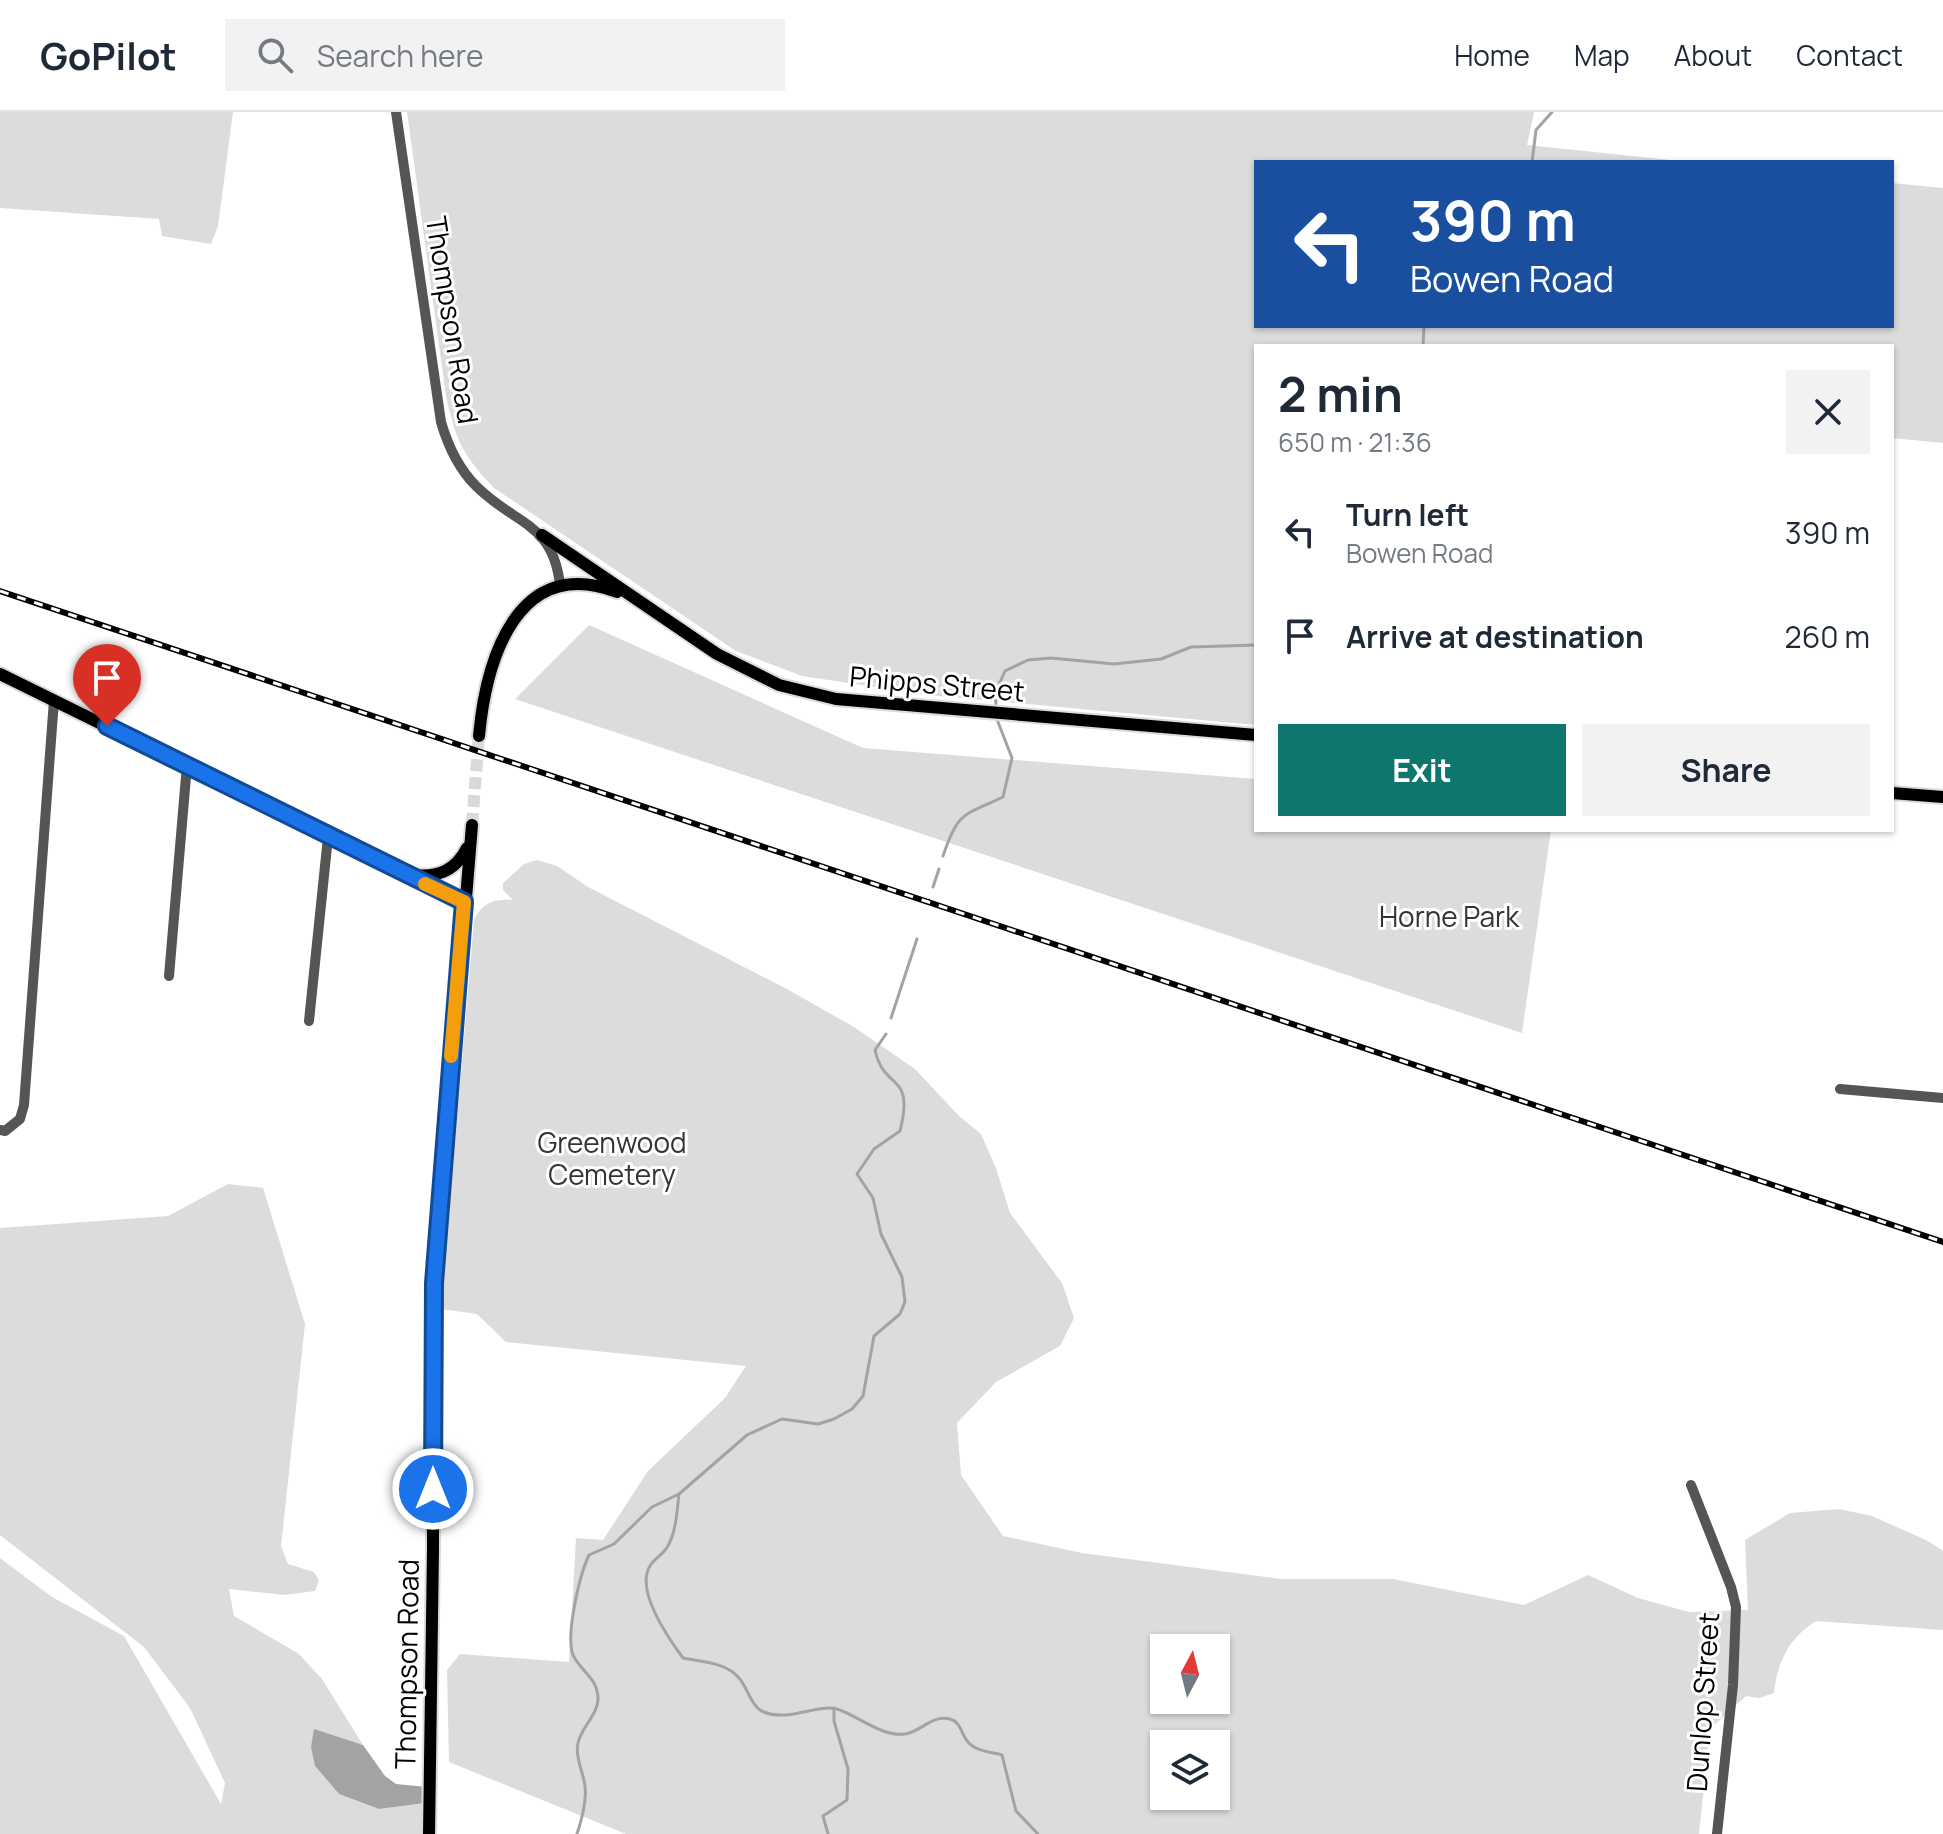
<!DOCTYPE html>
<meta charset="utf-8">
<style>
body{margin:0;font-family:Manrope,sans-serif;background:#f2f2f3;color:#1f2937;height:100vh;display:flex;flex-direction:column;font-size:30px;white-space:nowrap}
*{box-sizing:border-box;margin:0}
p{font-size:26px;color:#747a83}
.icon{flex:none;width:44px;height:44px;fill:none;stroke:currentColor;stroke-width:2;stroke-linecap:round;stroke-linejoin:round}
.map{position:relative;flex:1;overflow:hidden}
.drawer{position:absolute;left:1254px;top:232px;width:640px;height:488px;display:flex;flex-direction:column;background:#fff;border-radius:0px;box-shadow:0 2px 6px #0004}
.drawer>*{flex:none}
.banner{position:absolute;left:1254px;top:48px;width:640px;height:168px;border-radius:0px;box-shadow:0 2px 6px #0004;background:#1a4fa0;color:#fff;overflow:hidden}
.needle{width:52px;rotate:7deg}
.controls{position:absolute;left:1150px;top:1522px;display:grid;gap:16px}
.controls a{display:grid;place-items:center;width:80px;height:80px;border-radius:0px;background:#fff;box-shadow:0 2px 6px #0004;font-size:40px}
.pin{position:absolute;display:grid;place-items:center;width:68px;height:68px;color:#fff;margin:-82px -34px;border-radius:50% 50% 50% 0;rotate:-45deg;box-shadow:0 0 8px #0007}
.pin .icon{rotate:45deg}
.me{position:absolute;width:88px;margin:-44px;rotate:0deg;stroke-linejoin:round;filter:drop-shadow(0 0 6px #0008)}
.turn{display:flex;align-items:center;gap:28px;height:168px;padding:0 24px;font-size:36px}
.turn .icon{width:104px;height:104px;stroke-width:2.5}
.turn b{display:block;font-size:56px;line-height:68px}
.round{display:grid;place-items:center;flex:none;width:84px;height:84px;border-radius:0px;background:#f2f2f3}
.overview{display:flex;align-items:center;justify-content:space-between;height:136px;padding:0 24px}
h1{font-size:48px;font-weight:700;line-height:60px}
.primary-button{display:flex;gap:16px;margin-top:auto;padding:16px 24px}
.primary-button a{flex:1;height:92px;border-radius:0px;background:#0f766e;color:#fff;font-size:32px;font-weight:700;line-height:92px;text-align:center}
.primary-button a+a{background:#f2f2f3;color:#1f2937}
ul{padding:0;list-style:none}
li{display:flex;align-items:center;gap:24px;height:104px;padding:0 24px}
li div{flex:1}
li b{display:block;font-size:30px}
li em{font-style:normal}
header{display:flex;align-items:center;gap:48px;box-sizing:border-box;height:112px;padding:0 40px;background:#fff;border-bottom:2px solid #e0e1e3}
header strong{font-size:38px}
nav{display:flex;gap:44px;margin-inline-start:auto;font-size:28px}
.search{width:560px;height:72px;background:#f2f2f3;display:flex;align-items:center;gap:20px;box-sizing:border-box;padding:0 28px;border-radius:0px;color:#747a83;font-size:30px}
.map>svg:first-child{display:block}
.green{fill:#dcdcdc;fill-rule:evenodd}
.water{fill:#a3a3a3}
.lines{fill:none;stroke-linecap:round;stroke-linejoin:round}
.stream{stroke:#a3a3a3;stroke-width:3}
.major-tunnel{stroke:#d9d9d9;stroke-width:12;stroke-dasharray:12 6;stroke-linecap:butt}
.major-casing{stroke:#dbdbdb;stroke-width:16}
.minor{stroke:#555;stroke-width:10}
.major{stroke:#000;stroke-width:12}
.rail-casing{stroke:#000;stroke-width:6}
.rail{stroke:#fff;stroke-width:3;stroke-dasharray:9;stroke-linecap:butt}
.route-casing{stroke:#114b97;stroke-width:20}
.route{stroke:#1a73e8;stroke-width:14}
.slow{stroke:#f59e0b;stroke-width:14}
.labels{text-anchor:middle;stroke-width:6;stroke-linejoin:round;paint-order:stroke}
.street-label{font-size:28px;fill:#000;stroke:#fff}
.park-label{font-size:28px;fill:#333;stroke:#fff}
</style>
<header>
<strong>GoPilot</strong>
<div class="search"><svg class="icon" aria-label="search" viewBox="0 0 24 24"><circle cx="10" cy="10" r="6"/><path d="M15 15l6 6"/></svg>Search here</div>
<nav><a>Home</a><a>Map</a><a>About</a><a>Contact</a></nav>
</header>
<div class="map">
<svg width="1943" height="1722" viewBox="0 0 1943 1722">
<rect width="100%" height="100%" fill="#fff"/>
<g class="green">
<polygon points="0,0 233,0 218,114 211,132 162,124 159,107 0,96"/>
<path d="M407,0h1127l-7,33 163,17h-434v164h636v-143l51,5v255l-51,-5v-92h-636v379l-328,-30 -126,-19 -66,-25 -242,-163c-32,-34 -38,-47 -48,-92z"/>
<polygon points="589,513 863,636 1256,667 1256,718 1551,718 1522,921 515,587"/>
<path d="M537,748l20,6 31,21 197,101 69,39 61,42 44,47 22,18 15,34 14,45 52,70 12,35 -14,28 -64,36 -39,41 4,52 42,61 79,17 199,26h112l131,26 64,-30 50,23 51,14 59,-2 -3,-70 45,-27 49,-4 33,7 56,25 15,10v79l-127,-9c-27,17 -39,41 -42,72l-15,5 -13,-2 -36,33 -11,105h-1073l-177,-72 -2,-92 13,-16 109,8 7,-124 27,2 45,-69 77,-73 21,-32 -240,-24 -29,-28 -36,-5 33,-389c8,-17 20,-21 39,-20l-10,-10v-7l21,-19zM1164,1536h52v52h-52zM1164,1632h52v52h-52z"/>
<polygon points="228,1072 263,1076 305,1212 281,1434 288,1452 314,1460 319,1468 315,1479 284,1483 229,1477 234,1504 299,1542 322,1567 363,1633 314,1618 315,1654 339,1682 379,1697 425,1691 422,1722 0,1722 0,1446 52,1485 124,1524 221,1692 225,1671 190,1596 144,1535 0,1423 0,1116 168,1104"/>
</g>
<polygon class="water" points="314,1617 363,1633 385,1664 396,1672 427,1675 425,1691 379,1697 339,1682 315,1654 311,1635"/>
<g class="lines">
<g class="stream">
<polyline points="1532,50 1536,18 1552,0"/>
<polyline points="1423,234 1424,214"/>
<polyline points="996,592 995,581 1005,559 1028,548 1051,546 1114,552 1161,547 1191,535 1256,533"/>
<path d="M943,744c15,-44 19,-40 60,-59l9,-39 -14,-36"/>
<polyline points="933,775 939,757"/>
<polyline points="929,790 929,788"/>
<polyline points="891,906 917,827"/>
<path d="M679,1382c-2,17 -3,41 -13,55 -7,9 -16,12 -19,24 -6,25 22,66 36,85 19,4 43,4 56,20 9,10 12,29 25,34 25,10 52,-8 73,-3 22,7 44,28 68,25 16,-2 27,-20 45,-15 11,3 11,15 18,23 7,9 23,10 34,13l14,56 22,23"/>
<path d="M577,1722c5,-15 10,-32 8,-48 -2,-14 -10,-30 -7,-43 3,-15 20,-29 20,-44 0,-20 -15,-26 -24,-42 -10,-18 6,-83 15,-102l25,-11 38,-37 27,-13 68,-59 35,-16 36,5 16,-5 18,-10 11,-13 11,-60 26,-22 5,-12 -3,-25 -21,-43 -8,-36 -16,-24 17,-25 26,-18c15,-60 -16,-39 -25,-81l11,-16"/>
<polyline points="828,1722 823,1704 847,1688 848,1657 834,1609 834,1596"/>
</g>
<polyline class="major-tunnel" points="472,713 479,624"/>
<defs>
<g id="major">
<polyline points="542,423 717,542 779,573 836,587 1256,623"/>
<polyline points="0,562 464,790"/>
<path d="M479,624c7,-76 38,-182 138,-144"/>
<polyline points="1892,681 1943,685"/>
<path d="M413,763c25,3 43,-5 54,-27"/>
<polyline points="429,1722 433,1436 433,1188 472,713"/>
</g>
</defs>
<use href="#major" class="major-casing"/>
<g class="minor">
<path d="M396,0l45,310c7,24 17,46 35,64 39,39 77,36 84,99"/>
<polyline points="169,864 187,653"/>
<polyline points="309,909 328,725"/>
<polyline points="1840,977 1943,986"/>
<polyline points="0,1018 5,1019 20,1007 24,993 54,588"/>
<polyline points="1691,1373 1731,1475 1736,1495 1733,1573 1717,1722"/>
</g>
<use href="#major" class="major"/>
<defs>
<polyline id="rail" points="0,479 1943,1130"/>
</defs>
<use href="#rail" class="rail-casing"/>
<use href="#rail" class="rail"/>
</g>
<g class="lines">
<defs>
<polyline id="route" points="107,614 464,790 434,1171 433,1377"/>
</defs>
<use href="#route" class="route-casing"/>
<use href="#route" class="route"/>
<polyline class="slow" points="425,772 464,790 451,944"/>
</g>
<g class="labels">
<g class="street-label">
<text transform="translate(452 208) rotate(81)" y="10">Thompson Road</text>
<text transform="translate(937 572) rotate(5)" y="10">Phipps Street</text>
<text transform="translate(407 1552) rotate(-89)" y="10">Thompson Road</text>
<text transform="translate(1703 1590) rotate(-86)" y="10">Dunlop Street</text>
</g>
<g class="park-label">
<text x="1449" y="815">Horne Park</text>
<text x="612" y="1041">Greenwood<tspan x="612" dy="32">Cemetery</tspan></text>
</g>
</g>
</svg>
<div class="controls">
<a><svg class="needle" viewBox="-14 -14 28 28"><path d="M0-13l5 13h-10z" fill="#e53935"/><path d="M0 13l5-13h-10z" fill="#747a83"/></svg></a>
<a><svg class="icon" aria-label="layers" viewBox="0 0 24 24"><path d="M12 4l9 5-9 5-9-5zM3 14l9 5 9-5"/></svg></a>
</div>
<div class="pin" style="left:107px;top:614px;background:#d93025"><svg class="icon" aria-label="arrive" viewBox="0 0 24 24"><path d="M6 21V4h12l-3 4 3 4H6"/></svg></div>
<svg class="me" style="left:433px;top:1377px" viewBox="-20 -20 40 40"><circle r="17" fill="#1a73e8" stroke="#fff" stroke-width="3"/><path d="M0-11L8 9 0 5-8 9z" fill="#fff"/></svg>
<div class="banner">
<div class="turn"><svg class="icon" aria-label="left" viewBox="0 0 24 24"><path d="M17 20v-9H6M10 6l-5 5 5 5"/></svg><div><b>390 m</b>Bowen Road</div></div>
</div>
<section class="drawer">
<div class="overview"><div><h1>2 min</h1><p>650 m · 21:36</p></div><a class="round"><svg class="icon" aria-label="close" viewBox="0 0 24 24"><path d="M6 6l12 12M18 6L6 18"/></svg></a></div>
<ul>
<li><svg class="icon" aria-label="left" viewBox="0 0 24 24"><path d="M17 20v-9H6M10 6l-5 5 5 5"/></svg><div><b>Turn left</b><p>Bowen Road</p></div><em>390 m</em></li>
<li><svg class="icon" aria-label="arrive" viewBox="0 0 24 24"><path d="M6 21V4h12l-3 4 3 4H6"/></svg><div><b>Arrive at destination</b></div><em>260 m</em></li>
</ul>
<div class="primary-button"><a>Exit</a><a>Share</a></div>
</section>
</div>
